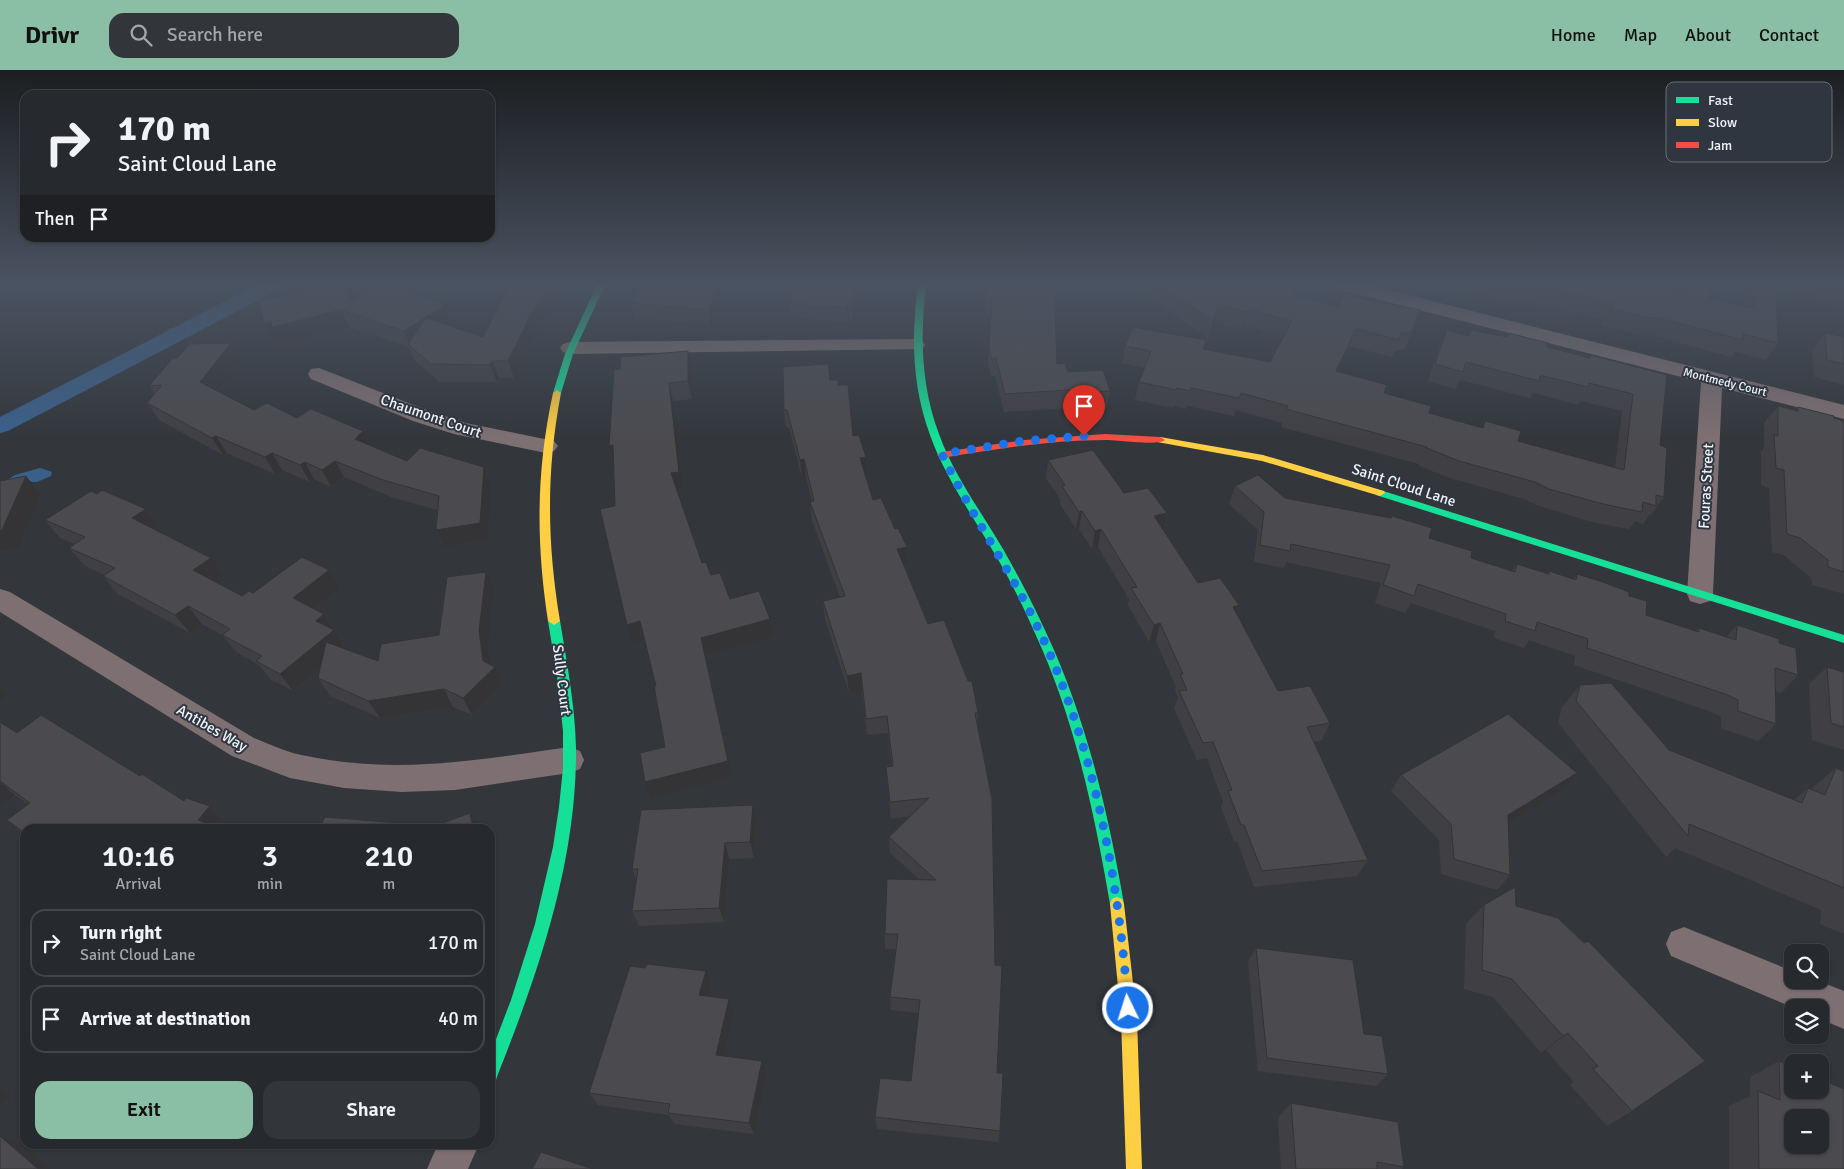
<!DOCTYPE html>
<meta charset="utf-8">
<style>
body{margin:0;font-family:Signika,sans-serif;background:#323539;color:#f1f3f6;height:100vh;display:flex;flex-direction:column;font-size:19px;white-space:nowrap}
*{box-sizing:border-box;margin:0}
p{font-size:16px;color:#a4a6aa}
.icon{flex:none;width:28px;height:28px;fill:none;stroke:currentColor;stroke-width:2;stroke-linecap:round;stroke-linejoin:round}
.map{position:relative;flex:1;overflow:hidden}
.sheet{position:absolute;left:20px;top:754px;width:475px;height:325px;display:flex;flex-direction:column;background:#26292d;border-radius:15px;box-shadow:0 1px 4px #0004,0 0 0 1px #424549}
.sheet>*{flex:none}
.banner{position:absolute;left:20px;top:20px;width:475px;height:152px;border-radius:15px;box-shadow:0 1px 4px #0004,0 0 0 1px #424549;background:#26292d;color:#f1f3f6;overflow:hidden}
.controls{position:absolute;left:1784px;top:874px;display:grid;gap:10px}
.controls a{display:grid;place-items:center;width:45px;height:45px;border-radius:10px;background:#26292d;box-shadow:0 1px 4px #0004,0 0 0 1px #424549;font-size:25px}
.pin{position:absolute;display:grid;place-items:center;width:42px;height:42px;color:#fff;margin:-51px -21px;border-radius:50% 50% 50% 0;rotate:-45deg;box-shadow:0 0 5px #0007}
.pin .icon{rotate:45deg}
.me{position:absolute;width:55px;margin:-28px;rotate:356deg;stroke-linejoin:round;filter:drop-shadow(0 0 4px #0008)}
.turn{display:flex;align-items:center;gap:18px;height:105px;padding:0 15px;font-size:22px}
.turn .icon{width:65px;height:65px;stroke-width:2.5}
.turn b{display:block;font-size:35px;line-height:42px}
.then{display:flex;align-items:center;height:48px;padding:0 15px;background:#0003;gap:10px;font-size:19px}
.eta{display:flex;justify-content:space-evenly;align-items:center;height:85px;text-align:center}
.eta b{font-size:30px;font-weight:600;line-height:35px}
.button{display:flex;gap:10px;margin-top:auto;padding:10px 15px}
.button a{flex:1;height:58px;border-radius:15px;background:#8abfa5;color:#111;font-size:20px;font-weight:600;line-height:58px;text-align:center}
.button a+a{background:#323539;color:#f1f3f6}
ul{padding:0;list-style:none}
li{display:flex;align-items:center;gap:15px;height:68px;margin:0 10px 8px;padding:0 5px;border:2px solid #424549;border-radius:15px}
li div{flex:1}
li b{display:block;font-size:19px}
li em{font-style:normal}
header{display:flex;align-items:center;gap:30px;box-sizing:border-box;height:70px;padding:0 25px;background:#8abfa5;color:#111}
header strong{font-size:24px}
nav{display:flex;gap:28px;margin-inline-start:auto;font-size:18px}
.search{width:350px;height:45px;background:#323539;display:flex;align-items:center;gap:12px;box-sizing:border-box;padding:0 18px;border-radius:15px;color:#a4a6aa;font-size:19px}
.map>svg:first-child{display:block}
.water{fill:#3a608a}
.lines{fill:none;stroke-linecap:round;stroke-linejoin:round}
.canal{fill:#3a608a;fill-rule:evenodd}
.street{fill:#7e7072;fill-rule:evenodd}
.fast{fill:#16e098;fill-rule:evenodd}
.slow{fill:#ffcf43;fill-rule:evenodd}
.jam{fill:#f24e42;fill-rule:evenodd}
.wall{fill:#404044}
.shaded-wall{fill:#343437}
.building{fill:#4b4b4f;stroke:#343437;fill-rule:evenodd}
.route{stroke:#1a73e8;stroke-width:9;stroke-dasharray:0 16.2}
.labels{text-anchor:middle;stroke-width:4;stroke-linejoin:round;paint-order:stroke}
.far-street-label{font-size:12px;fill:#eef3f9;stroke:#2f3640}
.street-label{font-size:15px;fill:#eef3f9;stroke:#2f3640}
.key{fill:#2f3640;stroke:#686f78;stroke-width:1}
.key-label{font-size:14px;fill:#eef3f9}
</style>
<header>
<strong>Drivr</strong>
<div class="search"><svg class="icon" aria-label="search" viewBox="0 0 24 24"><circle cx="10" cy="10" r="6"/><path d="M15 15l6 6"/></svg>Search here</div>
<nav><a>Home</a><a>Map</a><a>About</a><a>Contact</a></nav>
</header>
<div class="map">
<svg width="1844" height="1099" viewBox="0 0 1844 1099">
<rect width="100%" height="100%" fill="#33373c"/>
<polygon class="water" points="40,398 52,402 51,406 37,412 5,411 15,405"/>
<g class="lines">
<polygon class="canal" points="257,215 282,215 280,219 8,361 0,363 0,347"/>
<g class="street">
<polygon points="1335,215 1369,215 1844,335 1844,349 1722,318 1713,524 1710,531 1700,534 1690,531 1687,524 1701,312 1337,219"/>
<polygon points="915,269 922,271 925,275 922,279 570,284 563,282 560,278 563,274 570,272"/>
<polygon points="319,298 429,341 466,353 554,371 558,376 554,381 546,383 454,364 413,351 311,309 308,304 311,299"/>
<path d="M0,519l10,3 244,146c13,5 26,11 39,15 97,23 180,8 276,-6l11,4 4,9 -4,9 -11,4 -114,17 -53,2 -58,-4 -54,-10 -58,-22 -232,-144z"/>
<polygon points="1684,857 1792,901 1792,910 1816,910 1844,921 1844,959 1820,949 1820,938 1794,938 1671,886 1666,874 1671,862"/>
<polygon points="438,1074 479,1074 468,1099 427,1099"/>
</g>
<g class="fast">
<polygon points="597,215 605,215 573,284 561,323 557,326 554,325 553,323 565,284"/>
<path d="M918,215h8c-6,51 -5,101 13,149 15,42 42,77 64,115 19,33 36,67 51,101 35,81 55,167 70,254l-2,5 -5,2 -5,-2 -2,-5c-15,-87 -33,-174 -68,-255 -15,-34 -30,-67 -49,-98 -22,-38 -48,-74 -63,-116 -18,-49 -19,-99 -12,-150z"/>
<polygon points="1380,420 1844,565 1844,573 1376,425 1375,423 1376,421"/>
<path d="M554,547l6,4c7,42 15,85 16,127 1,113 -37,223 -78,326l-2,6 -6,2v-27l21,-55 24,-76 18,-77 6,-40 4,-39v-37l-6,-55 -9,-55z"/>
</g>
<g class="slow">
<path d="M557,320l4,3c-15,79 -14,149 -1,228l-6,4 -6,-4c-12,-79 -12,-149 5,-228z"/>
<polygon points="1160,367 1263,385 1384,421 1385,423 1380,426 1262,391 1157,372 1155,370"/>
<polygon points="1117,827 1122,829 1124,834 1137,948 1142,1099 1126,1099 1121,948 1110,834 1112,829"/>
</g>
<path class="jam" d="M1105,364l55,3 5,3c-6,6 -49,0 -60,0 -55,0 -109,9 -163,18l-5,-3 5,-3 82,-12z"/>
</g>
<g class="wall">
<polygon points="422,215 448,215 434,222"/>
<polygon points="795,215 860,215 853,249 849,248 848,253 831,252 831,254 809,253 809,248 792,247 790,231"/>
<polygon points="986,215 1057,294 1068,302 1110,321 1107,338 1069,340 1068,338 1004,342 995,306 991,306 988,294 991,246 985,246"/>
<polygon points="1132,215 1249,215 1253,216 1296,220 1294,226 1339,237 1420,240 1405,279 1395,281 1392,287 1349,276 1338,302 1429,343 1482,358 1485,351 1518,371 1615,398 1622,341 1581,331 1578,335 1535,323 1533,323 1530,328 1460,310 1455,319 1428,311 1439,278 1447,260 1468,266 1471,260 1507,267 1509,263 1547,277 1589,287 1590,285 1667,305 1660,375 1664,427 1651,445 1649,445 1643,454 1635,451 1629,459 1592,452 1539,436 1524,429 1450,408 1419,396 1419,394 1281,357 1282,353 1236,340 1234,346 1187,336 1186,339 1173,336 1173,338 1135,330 1139,312 1144,298 1122,293 1125,276 1204,279 1270,292 1284,267 1244,256 1243,259 1215,252 1209,269"/>
<polygon points="1445,215 1647,215 1682,223 1682,215 1710,215 1710,229 1743,236 1743,215 1844,215 1844,236 1817,230 1817,227 1776,218 1778,273 1766,290 1735,282 1731,287 1646,264 1645,266 1602,256 1603,250 1528,232 1509,230 1507,233"/>
<polygon points="706,217 722,233 711,255 635,248 631,233"/>
<polygon points="414,219 417,225 451,252 447,255 483,267 539,255 514,308 499,308 497,312 439,312 415,291 409,277 349,257 281,274 279,270 273,271 264,254 352,230"/>
<polygon points="1825,263 1844,267 1844,315 1814,307 1812,280"/>
<polygon points="231,273 241,290 217,321 254,340 297,348 371,376 407,391 484,397 491,414 488,469 444,477 436,460 437,440 391,427 344,407 331,417 314,409 310,412 282,400 275,404 227,383 223,385 159,350 147,333 155,324 149,316 177,288"/>
<polygon points="692,298 692,329 673,331 683,419 677,420 702,493 730,529 770,549 773,567 705,585 733,707 651,728 665,677 656,616 645,569 632,572 615,436 613,391 609,376 620,299"/>
<polygon points="830,310 838,315 853,366 866,387 867,405 866,405 873,430 907,494 904,495 928,554 978,643 978,655 1000,1061 998,1072 877,1059 875,1047 911,1011 919,943 891,940 890,927 896,879 885,879 885,864 919,809 890,783 889,767 911,746 891,749 886,697 892,696 888,663 867,665 862,620 849,623 825,549 823,531 840,527 812,450 810,432 812,432 806,407 802,408 789,357 786,358 784,340"/>
<polygon points="1778,336 1796,340 1798,337 1844,351 1844,524 1812,515 1811,508 1784,485 1772,482 1769,418 1761,415 1761,382 1764,378 1764,353"/>
<polygon points="1048,390 1124,423 1163,459 1198,513 1236,543 1278,621 1330,653 1322,670 1314,672 1368,790 1357,806 1254,817 1237,771 1234,771 1221,737 1223,732 1207,688 1197,690 1174,638 1178,627 1175,621 1176,617 1156,571 1149,572 1128,535 1129,529 1098,477 1092,479 1079,459 1076,459 1060,434 1060,429 1046,408"/>
<polygon points="1235,416 1285,428 1429,468 1471,488 1512,501 1517,494 1547,504 1549,501 1574,509 1577,504 1629,526 1646,545 1696,561 1699,558 1726,567 1737,555 1779,573 1798,605 1781,623 1775,621 1776,654 1758,671 1721,658 1721,647 1712,642 1574,595 1575,586 1529,570 1524,578 1494,568 1495,561 1411,533 1405,543 1375,533 1381,513 1286,492 1284,498 1254,492 1258,460 1229,434"/>
<polygon points="97,424 146,439 159,456 155,459 224,506 215,512 242,526 253,523 340,518 313,539 324,544 345,578 344,579 378,591 439,565 494,519 488,579 490,594 495,597 503,614 472,645 453,637 380,648 330,626 318,608 320,599 293,621 270,609 259,595 236,582 222,565 202,554 190,563 118,524 103,506 105,505 85,496 69,478 75,474 60,468 45,450"/>
<polygon points="1827,597 1844,602 1844,680 1812,670 1809,614"/>
<polygon points="1580,615 1669,680 1794,730 1808,718 1811,719 1836,698 1844,702 1844,864 1820,854 1821,840 1675,778 1666,787 1558,653 1562,637"/>
<polygon points="0,652 17,663 140,706 184,731 210,736 226,752 221,758 25,759 25,765 7,750 28,734 15,725 0,736"/>
<polygon points="1577,703 1563,720 1508,753 1510,805 1497,820 1441,804 1439,770 1391,721 1401,705"/>
<polygon points="756,752 754,788 729,789 724,852 639,856 632,841 637,810 632,799"/>
<polygon points="1484,835 1516,836 1632,1041 1607,1056 1570,1015 1574,1012 1546,980 1541,983 1493,927 1464,919 1466,854"/>
<polygon points="1256,878 1364,964 1388,1004 1376,1016 1258,1001 1248,892"/>
<polygon points="711,915 708,926 734,942 724,986 767,1004 754,1064 675,1054 669,1045 598,1035 589,1023"/>
<polygon points="1779,991 1844,1099 1729,1099 1729,1036 1750,1026 1750,1007"/>
<polygon points="1291,1033 1404,1097 1401,1099 1281,1099 1278,1048"/>
<polygon points="331,1074 344,1074 343,1076"/>
</g>
<g class="shaded-wall">
<polygon points="432,215 448,215 434,222"/>
<polygon points="549,215 565,215 539,255 514,308 508,291 534,238"/>
<polygon points="856,215 860,215 853,249 852,233"/>
<polygon points="719,218 722,233 711,255 708,240"/>
<polygon points="414,219 421,236 408,222"/>
<polygon points="848,232 849,248 848,253 847,237"/>
<polygon points="445,235 451,252 412,277 410,276 404,261"/>
<polygon points="1219,235 1215,252 1209,269 1213,251"/>
<polygon points="1249,239 1244,256 1243,259 1247,242"/>
<polygon points="341,240 349,257 281,274 279,270 273,271 264,254"/>
<polygon points="1356,259 1349,276 1330,319 1336,301"/>
<polygon points="231,273 241,290 211,329 200,312"/>
<polygon points="688,281 692,298 692,329 688,311"/>
<polygon points="492,291 499,308 497,312 490,295"/>
<polygon points="669,313 673,331 683,419 675,421 671,403"/>
<polygon points="363,361 372,378 355,369"/>
<polygon points="216,366 227,383 223,385 212,368"/>
<polygon points="613,375 614,394 609,376"/>
<polygon points="272,383 282,400 275,404 265,387"/>
<polygon points="866,387 867,405 861,406 860,388"/>
<polygon points="804,389 806,407 802,408 800,390"/>
<polygon points="335,391 344,407 331,417 322,400"/>
<polygon points="305,392 314,409 310,412 300,395"/>
<polygon points="484,397 491,414 488,469 444,477 436,460"/>
<polygon points="26,406 41,424 18,478 0,481 0,460"/>
<polygon points="146,439 159,456 146,466 132,448"/>
<polygon points="1082,441 1079,459 1076,459 1079,442"/>
<polygon points="1167,443 1163,461 1154,446"/>
<polygon points="1101,459 1098,477 1092,479 1095,461"/>
<polygon points="907,477 907,494 898,496 897,479"/>
<polygon points="211,488 224,506 206,518 193,500"/>
<polygon points="329,500 340,518 304,546 293,528"/>
<polygon points="486,502 494,519 488,579 491,601 495,597 503,614 472,645 463,628 483,591 479,561"/>
<polygon points="1239,535 1233,553 1233,537"/>
<polygon points="188,536 202,554 190,563 175,545"/>
<polygon points="324,544 345,578 293,621 280,604 316,551"/>
<polygon points="770,549 773,567 705,585 733,707 651,728 645,712 728,691 701,568"/>
<polygon points="640,551 646,569 632,572 627,555"/>
<polygon points="1160,553 1156,571 1149,572 1154,555"/>
<polygon points="861,603 862,620 849,623 847,606"/>
<polygon points="0,618 8,625 0,630"/>
<polygon points="444,619 453,637 380,648 368,631"/>
<polygon points="1577,703 1563,720 1495,761 1508,745"/>
<polygon points="0,712 15,725 0,736"/>
<polygon points="753,735 756,752 754,788 750,772"/>
<polygon points="210,736 226,752 220,759 198,750"/>
<polygon points="470,743 480,759 473,759"/>
<polygon points="725,773 729,789 724,852 719,838"/>
<polygon points="706,901 711,915 705,939 699,925"/>
<polygon points="729,929 734,942 721,998 716,985"/>
<polygon points="1568,963 1546,980 1541,983 1563,966"/>
<polygon points="762,991 767,1004 754,1064 749,1053"/>
<polygon points="0,1018 10,1026 0,1035"/>
<polygon points="0,1066 26,1077 51,1099 38,1099"/>
</g>
<g class="building">
<polygon points="322,215 345,215 351,230 376,215 404,215 414,219 408,222 445,235 404,261 341,240 272,257 271,252 264,254 259,231 322,216"/>
<polygon points="510,215 549,215 534,238 508,291 492,291 490,295 431,294 408,274 426,248 483,267"/>
<polygon points="642,215 694,215 719,218 708,240 631,233"/>
<polygon points="795,215 856,215 852,233 848,232 847,237 830,236 830,238 808,237 809,232 790,231"/>
<polygon points="986,215 1054,215 1057,294 1065,293 1068,302 1103,300 1110,321 1071,323 1070,320 1005,324 996,288 992,289 989,277 992,229 986,229"/>
<polygon points="1159,215 1249,215 1253,216 1253,215 1279,215 1296,220 1293,225 1339,237 1344,225 1420,240 1412,262 1401,263 1399,270 1356,259 1336,301 1387,315 1384,323 1431,336 1429,343 1483,358 1485,351 1521,361 1518,371 1624,400 1633,324 1589,313 1588,317 1544,306 1540,306 1539,311 1466,292 1463,302 1435,294 1447,260 1469,266 1471,260 1508,267 1509,263 1548,273 1547,277 1590,288 1590,285 1667,305 1660,375 1667,378 1664,427 1656,425 1656,436 1643,432 1642,442 1603,434 1549,419 1535,412 1459,391 1427,378 1427,377 1286,339 1288,336 1241,323 1239,328 1191,318 1190,321 1177,318 1176,320 1139,312 1151,281 1125,276 1133,257 1206,270 1203,279 1270,292 1292,251 1249,239 1247,242 1219,235 1213,251"/>
<polygon points="1532,215 1647,215 1690,225 1691,215 1710,215 1710,229 1754,238 1754,215 1776,215 1778,273 1743,264 1743,270 1655,247 1655,249 1612,239 1613,233"/>
<polygon points="1825,263 1844,267 1844,294 1827,290"/>
<polygon points="231,273 200,312 254,340 267,333 297,348 311,339 363,361 355,369 407,391 420,378 484,397 480,453 436,460 439,426 383,410 335,391 322,400 305,392 300,395 272,383 265,387 216,366 212,368 147,333 162,315 149,316 173,288 177,288 190,274"/>
<polygon points="688,281 688,311 669,313 679,402 671,403 702,493 706,492 711,505 720,503 730,529 759,521 770,549 701,568 728,691 645,712 640,683 665,677 654,616 656,616 640,551 627,555 600,439 615,436 613,375 609,376 614,299 620,299 621,287"/>
<polygon points="828,294 830,310 838,310 838,315 848,315 853,366 859,365 866,387 860,388 873,430 881,428 895,459 898,458 907,477 897,479 928,554 944,550 968,611 972,611 978,643 975,643 992,729 995,895 1002,896 997,1003 1003,1003 1000,1061 875,1047 880,1008 911,1011 920,930 890,927 898,864 885,864 887,809 936,810 889,767 929,728 890,732 886,697 893,696 887,646 866,649 861,603 847,606 823,531 845,526 810,432 814,431 804,389 800,390 787,340 784,340 783,297"/>
<polygon points="1778,336 1798,341 1798,337 1834,346 1834,348 1844,351 1844,502 1828,497 1828,490 1800,468 1787,464 1784,400 1776,398 1774,365 1778,366"/>
<polygon points="1093,380 1124,423 1148,418 1167,443 1154,446 1198,513 1220,508 1239,535 1233,537 1278,621 1310,616 1330,653 1307,657 1368,790 1262,801 1244,755 1241,755 1228,721 1232,720 1213,672 1203,673 1179,621 1187,620 1180,604 1183,604 1160,553 1154,555 1131,518 1137,517 1101,459 1095,461 1082,441 1079,442 1062,416 1065,415 1048,390"/>
<polygon points="1258,405 1285,428 1391,448 1392,446 1432,458 1429,468 1472,481 1471,488 1515,502 1517,494 1549,504 1549,501 1576,510 1577,504 1600,511 1629,522 1629,526 1647,531 1646,545 1699,562 1699,558 1736,570 1737,555 1779,569 1779,573 1796,578 1798,605 1775,598 1776,654 1738,641 1738,630 1728,625 1587,578 1588,569 1537,552 1535,561 1505,551 1506,544 1418,514 1414,526 1383,515 1390,495 1291,474 1290,481 1260,475 1264,442 1235,416"/>
<polygon points="26,406 2,460 0,460 0,411"/>
<polygon points="102,420 146,439 132,448 211,488 193,500 242,526 249,521 253,523 302,487 329,500 293,528 324,544 316,551 334,560 280,604 256,591 262,586 222,565 230,559 188,536 175,545 103,506 115,498 69,478 85,467 45,450 91,421 97,424"/>
<polygon points="486,502 479,561 483,591 495,597 463,628 444,619 368,631 318,608 326,572 378,591 381,574 439,565 447,507"/>
<polygon points="1827,597 1844,602 1844,657 1831,653"/>
<polygon points="1611,613 1669,680 1802,733 1808,718 1825,725 1836,698 1844,702 1844,818 1689,754 1688,766 1576,631 1580,615"/>
<polygon points="1508,644 1577,703 1508,745 1510,805 1454,789 1451,754 1401,705"/>
<polygon points="41,645 140,706 142,704 184,731 186,728 210,736 198,750 222,759 25,759 25,763 7,750 30,733 0,711 0,652 17,663"/>
<polygon points="753,735 750,772 725,773 719,838 632,841 638,799 632,799 641,740"/>
<polygon points="470,743 473,759 319,759 325,747 435,756"/>
<polygon points="1515,817 1516,836 1558,848 1584,873 1588,871 1705,991 1632,1041 1593,999 1598,996 1568,963 1563,966 1512,909 1482,900 1484,835"/>
<polygon points="1256,878 1353,890 1364,964 1382,966 1388,1004 1267,988"/>
<polygon points="647,894 706,901 699,925 729,929 716,985 762,991 749,1053 668,1043 670,1034 589,1023 630,896 645,898"/>
<path d="M1779,991l13,6v23h28v-11l24,10v80h-85l-1,-78 22,9zM1792,1048h28v27h-28z"/>
<polygon points="1291,1033 1398,1052 1404,1097 1377,1092 1377,1099 1296,1099"/>
<polygon points="0,1066 38,1099 0,1099"/>
<polygon points="541,1082 593,1099 532,1099"/>
</g>
<linearGradient id="sky" x2="0" y2="1"><stop stop-color="#1c1e21"/><stop offset="0.58" stop-color="#4a5361"/><stop offset="1" stop-color="#4a5361" stop-opacity="0"/></linearGradient>
<rect width="1844" height="369" fill="url(#sky)"/>
<g class="lines">
<path class="route" d="M1084,366l-61,5 -81,13c29,61 68,115 97,176 55,116 80,250 89,378"/>
</g>
<g class="labels">
<g class="far-street-label">
<text transform="translate(1725 312) rotate(14)" y="4">Montmedy Court</text>
</g>
<g class="street-label">
<text transform="translate(431 346) rotate(19)" y="5">Chaumont Court</text>
<text transform="translate(1404 415) rotate(18)" y="5">Saint Cloud Lane</text>
<text transform="translate(1706 416) rotate(-87)" y="5">Fouras Street</text>
<text transform="translate(562 610) rotate(83)" y="5">Sully Court</text>
<text transform="translate(212 658) rotate(30)" y="5">Antibes Way</text>
</g>
</g>
<rect x="1666" y="12" width="166" height="80" rx="8" class="key"/>
<rect x="1676" y="27" width="23" height="6" fill="#16e098"/>
<rect x="1676" y="49" width="23" height="7" fill="#ffcf43"/>
<rect x="1676" y="72" width="23" height="6" fill="#f24e42"/>
<g class="key-label">
<text x="1708" y="35">Fast</text>
<text x="1708" y="57">Slow</text>
<text x="1708" y="80">Jam</text>
</g>
</svg>
<div class="controls">
<a><svg class="icon" aria-label="search" viewBox="0 0 24 24"><circle cx="10" cy="10" r="6"/><path d="M15 15l6 6"/></svg></a>
<a><svg class="icon" aria-label="layers" viewBox="0 0 24 24"><path d="M12 4l9 5-9 5-9-5zM3 14l9 5 9-5"/></svg></a>
<a>+</a>
<a>−</a>
</div>
<div class="pin" style="left:1084px;top:366px;background:#d93025"><svg class="icon" aria-label="arrive" viewBox="0 0 24 24"><path d="M6 21V4h12l-3 4 3 4H6"/></svg></div>
<svg class="me" style="left:1128px;top:938px" viewBox="-20 -20 40 40"><circle r="17" fill="#1a73e8" stroke="#fff" stroke-width="3"/><path d="M0-11L8 9 0 5-8 9z" fill="#fff"/></svg>
<div class="banner">
<div class="turn"><svg class="icon" aria-label="right" viewBox="0 0 24 24"><path d="M7 20v-9h11M14 6l5 5-5 5"/></svg><div><b>170 m</b>Saint Cloud Lane</div></div>
<div class="then">Then<svg class="icon" aria-label="arrive" viewBox="0 0 24 24"><path d="M6 21V4h12l-3 4 3 4H6"/></svg></div>
</div>
<section class="sheet">
<div class="eta">
<div><b>10:16</b><p>Arrival</p></div>
<div><b>3</b><p>min</p></div>
<div><b>210</b><p>m</p></div>
</div>
<ul>
<li><svg class="icon" aria-label="right" viewBox="0 0 24 24"><path d="M7 20v-9h11M14 6l5 5-5 5"/></svg><div><b>Turn right</b><p>Saint Cloud Lane</p></div><em>170 m</em></li>
<li><svg class="icon" aria-label="arrive" viewBox="0 0 24 24"><path d="M6 21V4h12l-3 4 3 4H6"/></svg><div><b>Arrive at destination</b></div><em>40 m</em></li>
</ul>
<div class="button"><a>Exit</a><a>Share</a></div>
</section>
</div>
